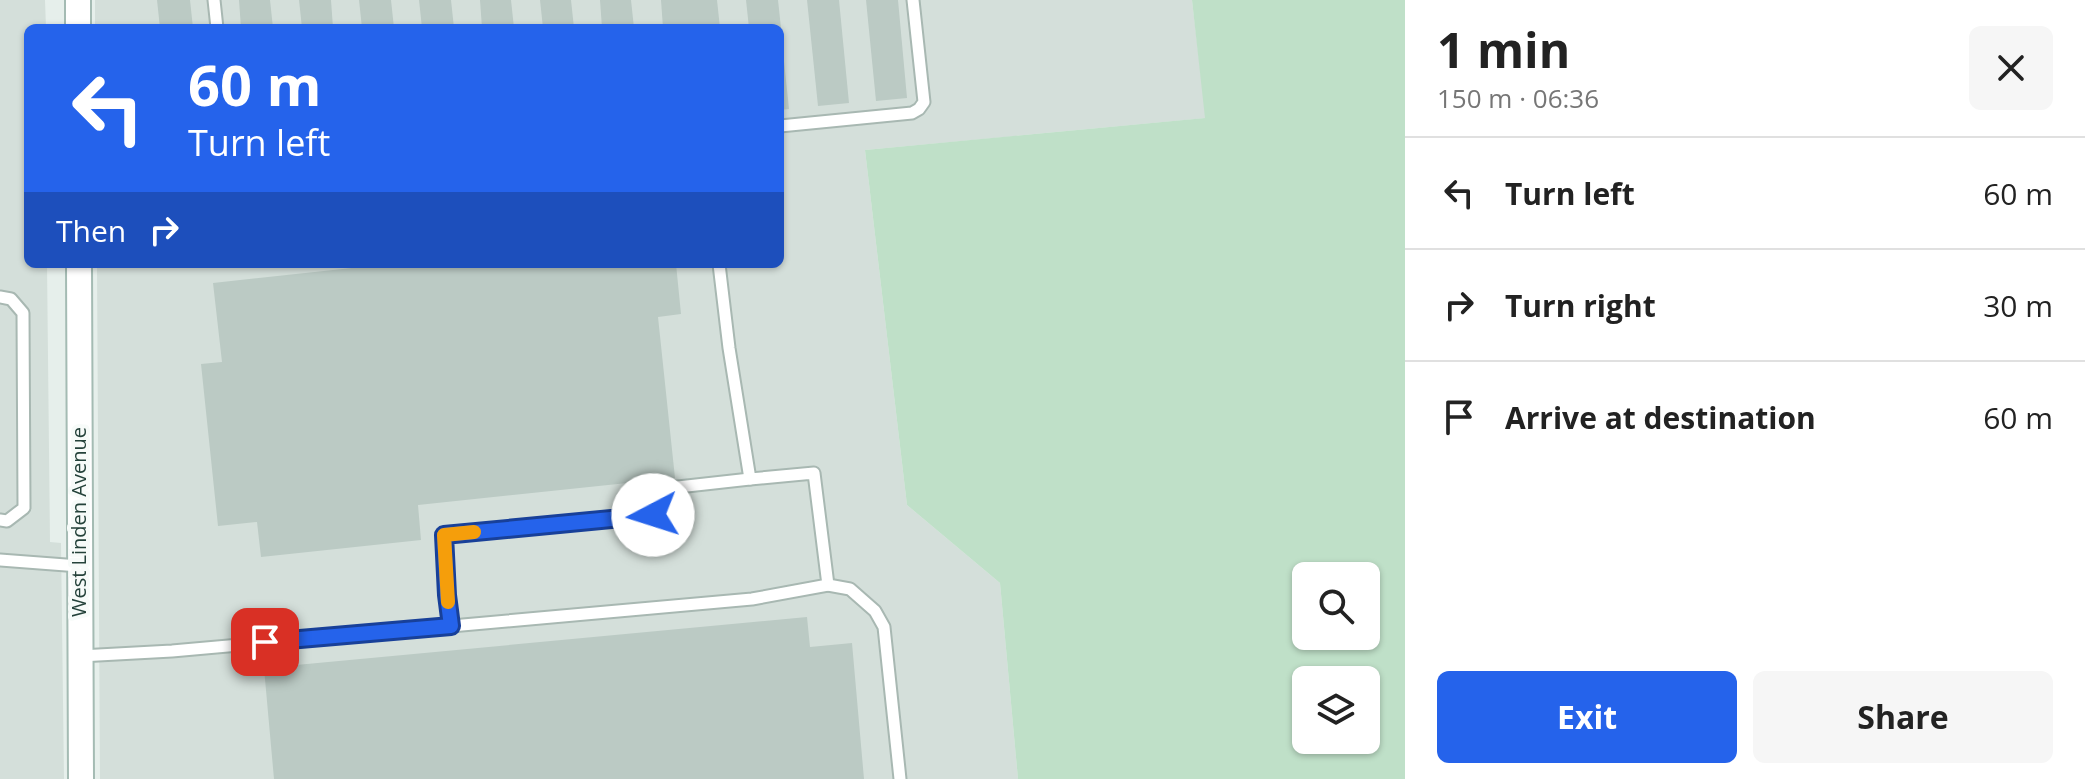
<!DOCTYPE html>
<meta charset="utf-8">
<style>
body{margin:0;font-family:"Open Sans",sans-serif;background:#f6f6f6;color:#222;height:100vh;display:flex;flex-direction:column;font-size:30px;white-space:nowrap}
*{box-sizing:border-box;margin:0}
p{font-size:26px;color:#767676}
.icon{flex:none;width:44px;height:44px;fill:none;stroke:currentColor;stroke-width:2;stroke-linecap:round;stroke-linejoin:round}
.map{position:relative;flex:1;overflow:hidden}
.side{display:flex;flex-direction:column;background:#fff;width:680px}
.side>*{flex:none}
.guide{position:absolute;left:24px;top:24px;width:760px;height:244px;border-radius:12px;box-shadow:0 2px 6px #0004;background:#2563eb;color:#fff;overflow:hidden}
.fabs{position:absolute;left:1292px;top:562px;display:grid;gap:16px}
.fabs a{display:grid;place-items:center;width:88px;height:88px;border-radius:12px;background:#fff;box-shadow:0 2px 6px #0004;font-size:40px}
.pin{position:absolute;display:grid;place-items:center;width:68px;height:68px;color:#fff;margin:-34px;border-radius:16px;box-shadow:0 4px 12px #0006}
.me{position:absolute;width:88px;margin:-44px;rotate:265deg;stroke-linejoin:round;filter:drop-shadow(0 0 6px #0008)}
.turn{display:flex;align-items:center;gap:28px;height:168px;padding:0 32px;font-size:36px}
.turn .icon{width:104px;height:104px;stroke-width:2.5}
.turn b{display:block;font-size:56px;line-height:68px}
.then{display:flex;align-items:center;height:76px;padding:0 32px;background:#0003;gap:16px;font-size:30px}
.round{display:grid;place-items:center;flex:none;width:84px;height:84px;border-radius:12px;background:#f6f6f6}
.headline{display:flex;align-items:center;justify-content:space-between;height:136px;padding:0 32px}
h1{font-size:48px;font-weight:700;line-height:60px}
.cta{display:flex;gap:16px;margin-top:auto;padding:16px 32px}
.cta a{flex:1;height:92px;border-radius:12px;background:#2563eb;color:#fff;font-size:32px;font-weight:700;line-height:92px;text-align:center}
.cta a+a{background:#f6f6f6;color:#222}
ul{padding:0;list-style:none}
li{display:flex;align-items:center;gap:24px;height:112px;padding:0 32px;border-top:2px solid #e0e0e0}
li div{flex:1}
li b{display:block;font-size:30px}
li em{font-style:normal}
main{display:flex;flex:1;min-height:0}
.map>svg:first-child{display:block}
.built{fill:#d4dfda}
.green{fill:#bfe0c8;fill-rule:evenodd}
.building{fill:#bbcac4}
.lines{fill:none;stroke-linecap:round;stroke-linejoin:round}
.service-casing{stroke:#a8b8b2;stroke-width:15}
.secondary-casing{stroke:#a4bbb3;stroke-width:28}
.service{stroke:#fff;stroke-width:11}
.secondary{stroke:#fff;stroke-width:24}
.route-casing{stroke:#184099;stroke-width:20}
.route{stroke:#2563eb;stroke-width:14}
.slow{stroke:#f59e0b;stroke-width:14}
.labels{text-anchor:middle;stroke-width:8;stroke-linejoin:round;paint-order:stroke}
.street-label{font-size:20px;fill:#24423a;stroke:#f7fbf9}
</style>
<main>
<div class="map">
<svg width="1405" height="779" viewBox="0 0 1405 779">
<rect width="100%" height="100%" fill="#e6efeb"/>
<g class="built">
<polygon points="0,0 45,0 46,28 28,28 28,264 47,264 50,542 61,543 64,779 0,779"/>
<polygon points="95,0 1192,0 1206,118 865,150 907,505 1000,583 1018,779 100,779 97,264 780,264 780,28 95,28"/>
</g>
<path class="green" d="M1192,0h213v779h-387l-18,-196 -93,-78 -42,-355 340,-32zM1306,576h60v60h-60zM1306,680h60v60h-60z"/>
<g class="building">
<polygon points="157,0 190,0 193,28 160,28"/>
<polygon points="239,0 270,0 273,28 241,28"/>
<polygon points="299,0 331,0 333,28 302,28"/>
<polygon points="359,0 391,0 394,28 362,28"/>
<polygon points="419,0 451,0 454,28 422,28"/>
<polygon points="480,0 511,0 514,28 482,28"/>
<polygon points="540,0 571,0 574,28 543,28"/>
<polygon points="600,0 631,0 634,28 602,28"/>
<polygon points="661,0 717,0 720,28 663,28"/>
<polygon points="746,0 778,0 781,28 749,28"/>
<polygon points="807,0 839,0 849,103 818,106"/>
<polygon points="866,0 898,0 907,98 876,101"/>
<polygon points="780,42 782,42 789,109 780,110"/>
<polygon points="389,264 676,264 681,314 658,317 675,478 418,505 421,540 261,557 257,522 218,526 201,364 222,362 213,283"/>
<polygon points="807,617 810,647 852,643 864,779 274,779 264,668"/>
</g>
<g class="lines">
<defs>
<g id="service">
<polyline points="214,0 217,28"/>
<polyline points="780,126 912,113 919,109 924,102 913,0"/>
<polyline points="0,297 11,299 23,313 24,508 7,521 0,520"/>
<polyline points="0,560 79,566"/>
<polyline points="828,585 850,589 875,611 884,627 900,779"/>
<polyline points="451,626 447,595 444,535 653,515 651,490 750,479"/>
<polyline points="80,656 172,651 752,599 828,585 814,473 750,479 729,348 719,264"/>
</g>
<g id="secondary">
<polyline points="78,0 78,28"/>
<polyline points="79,264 81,779"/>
</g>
</defs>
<use href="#service" class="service-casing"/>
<use href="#secondary" class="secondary-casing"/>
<use href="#service" class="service"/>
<use href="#secondary" class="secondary"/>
</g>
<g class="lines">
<defs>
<polyline id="route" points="265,642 451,626 447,595 444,535 653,515"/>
</defs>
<use href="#route" class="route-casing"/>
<use href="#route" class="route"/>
<polyline class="slow" points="448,602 444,535 474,532"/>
</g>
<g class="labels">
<g class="street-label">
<text transform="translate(79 522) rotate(-90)" y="7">West Linden Avenue</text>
</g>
</g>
</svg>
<div class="fabs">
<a><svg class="icon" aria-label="search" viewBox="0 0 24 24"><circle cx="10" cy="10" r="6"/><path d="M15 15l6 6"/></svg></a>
<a><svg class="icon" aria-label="layers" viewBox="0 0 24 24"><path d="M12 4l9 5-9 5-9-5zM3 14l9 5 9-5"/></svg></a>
</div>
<div class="pin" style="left:265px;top:642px;background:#d93025"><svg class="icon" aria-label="arrive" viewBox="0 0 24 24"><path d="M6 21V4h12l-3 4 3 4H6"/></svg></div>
<svg class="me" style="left:653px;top:515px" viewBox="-20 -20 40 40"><circle r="19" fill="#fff"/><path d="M0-13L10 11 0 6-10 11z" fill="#2563eb"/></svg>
<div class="guide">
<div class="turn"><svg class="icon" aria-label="left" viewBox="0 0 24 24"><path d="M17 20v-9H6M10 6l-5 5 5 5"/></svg><div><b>60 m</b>Turn left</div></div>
<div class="then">Then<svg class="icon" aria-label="right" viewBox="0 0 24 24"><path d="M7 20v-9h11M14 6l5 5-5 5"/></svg></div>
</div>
</div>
<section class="side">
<div class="headline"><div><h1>1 min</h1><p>150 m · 06:36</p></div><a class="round"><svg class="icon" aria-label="close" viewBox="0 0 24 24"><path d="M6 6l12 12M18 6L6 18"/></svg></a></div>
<ul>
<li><svg class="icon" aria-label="left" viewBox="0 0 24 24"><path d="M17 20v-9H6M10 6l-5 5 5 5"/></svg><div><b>Turn left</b></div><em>60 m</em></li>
<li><svg class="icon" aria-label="right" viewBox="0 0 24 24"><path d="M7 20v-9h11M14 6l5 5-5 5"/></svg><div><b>Turn right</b></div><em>30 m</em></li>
<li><svg class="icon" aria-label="arrive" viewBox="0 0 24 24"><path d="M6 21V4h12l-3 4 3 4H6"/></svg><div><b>Arrive at destination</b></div><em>60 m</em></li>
</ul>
<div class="cta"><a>Exit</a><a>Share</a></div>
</section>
</main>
